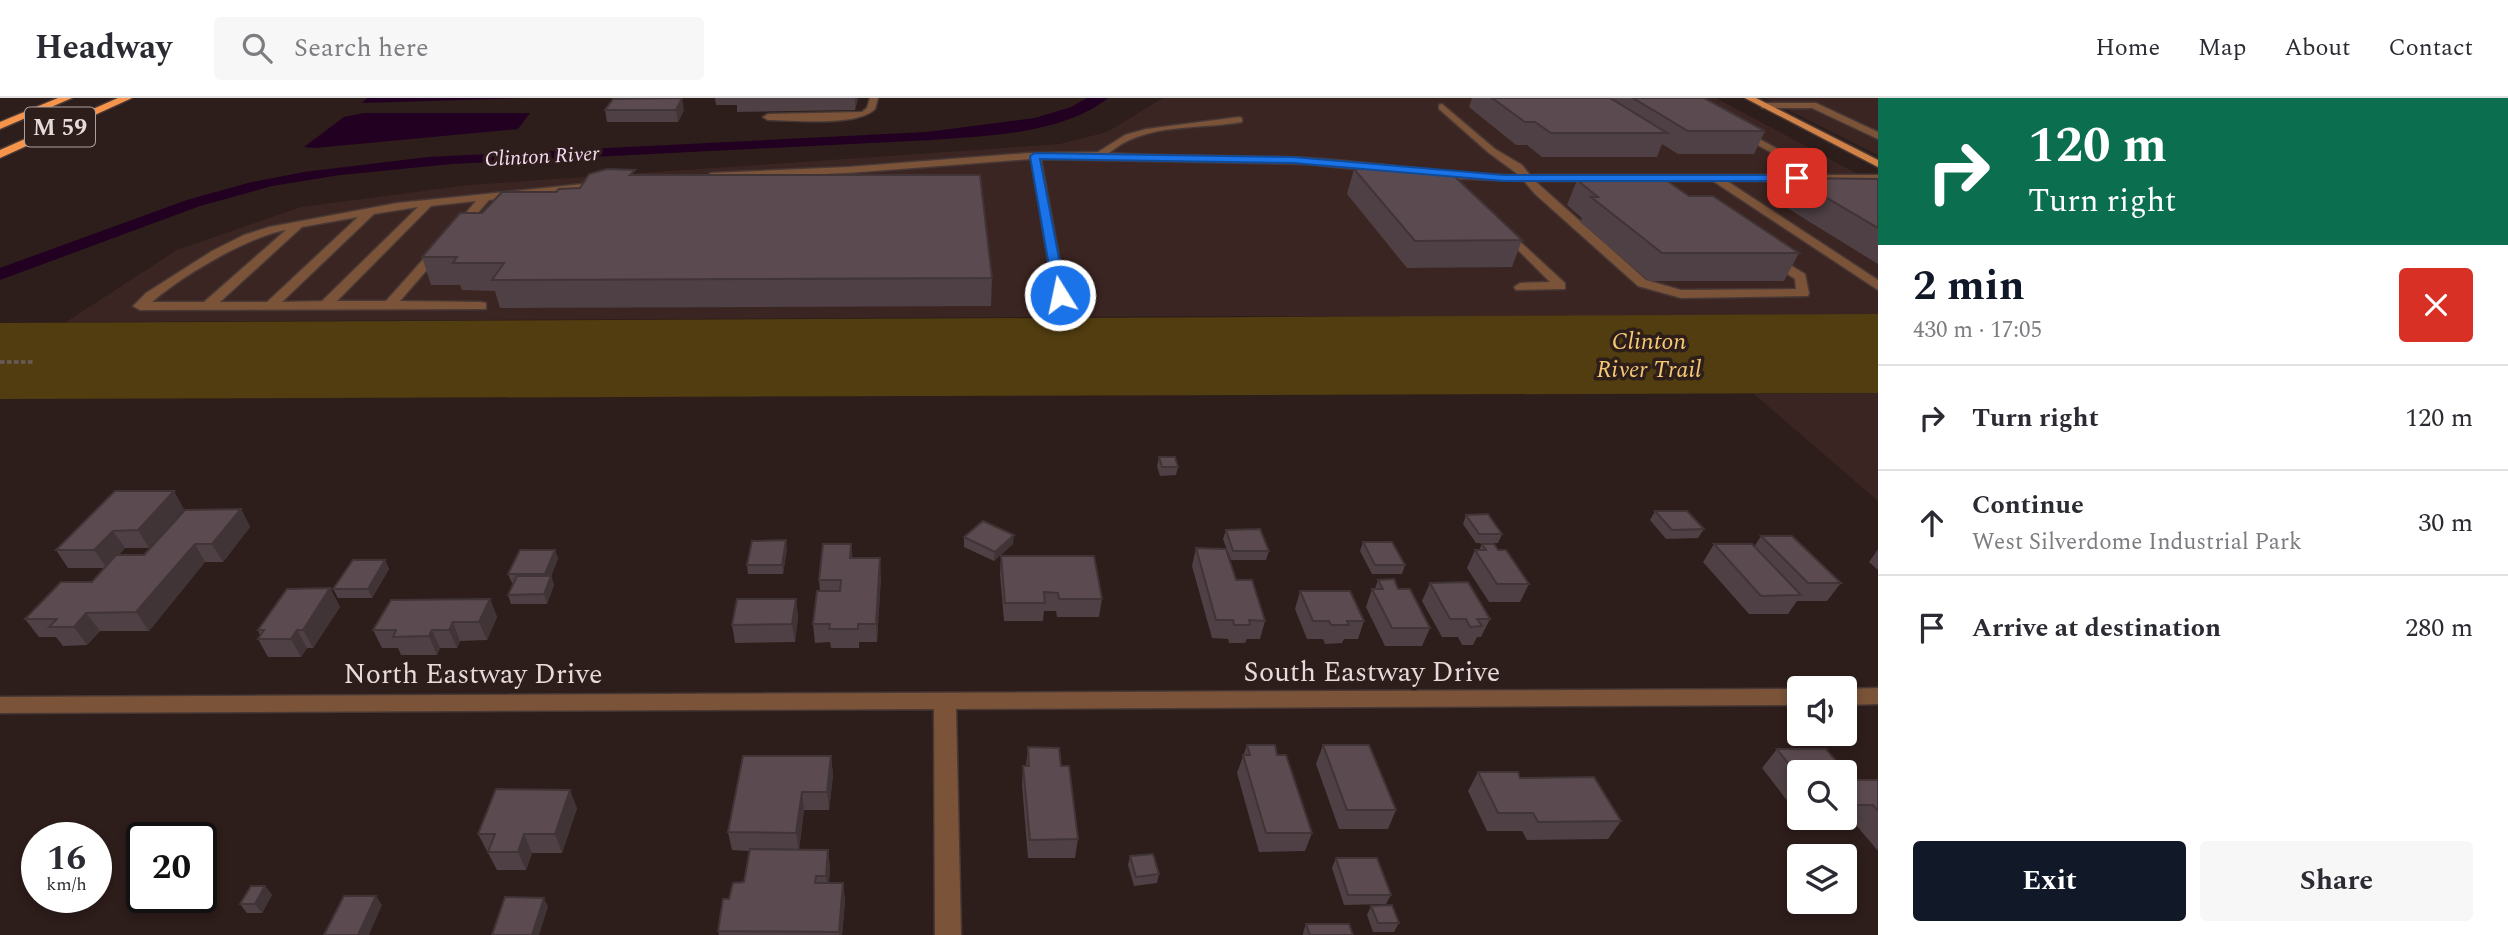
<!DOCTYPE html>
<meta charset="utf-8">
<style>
body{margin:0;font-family:Spectral,serif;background:#f7f7f7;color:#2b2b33;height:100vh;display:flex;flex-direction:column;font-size:26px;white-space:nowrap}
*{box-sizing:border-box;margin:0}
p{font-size:23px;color:#7c7c81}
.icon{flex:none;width:38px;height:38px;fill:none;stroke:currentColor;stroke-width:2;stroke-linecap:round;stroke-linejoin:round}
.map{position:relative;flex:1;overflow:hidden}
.sheet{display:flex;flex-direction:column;background:#fff;width:630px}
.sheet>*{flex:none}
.top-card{background:#0b6e4f;color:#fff;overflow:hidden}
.controls{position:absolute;left:1787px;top:578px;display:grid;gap:14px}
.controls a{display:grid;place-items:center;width:70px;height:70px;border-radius:7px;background:#fff;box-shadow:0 4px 10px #0003;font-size:35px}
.speed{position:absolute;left:21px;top:724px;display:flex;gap:14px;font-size:35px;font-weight:700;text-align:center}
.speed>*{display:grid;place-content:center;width:91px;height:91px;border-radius:50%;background:#fff;box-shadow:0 4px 10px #0003;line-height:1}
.speed small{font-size:18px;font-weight:400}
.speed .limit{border:4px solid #111;border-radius:10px;background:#fff;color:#111}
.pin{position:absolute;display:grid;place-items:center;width:60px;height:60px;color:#fff;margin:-30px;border-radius:14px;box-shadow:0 4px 10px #0006}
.me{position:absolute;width:77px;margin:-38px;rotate:350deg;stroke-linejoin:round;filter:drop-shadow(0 0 5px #0008)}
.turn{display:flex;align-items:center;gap:24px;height:147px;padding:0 35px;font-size:32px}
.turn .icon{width:91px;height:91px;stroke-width:2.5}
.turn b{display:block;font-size:49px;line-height:60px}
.round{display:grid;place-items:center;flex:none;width:74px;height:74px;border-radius:7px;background:#f7f7f7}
.head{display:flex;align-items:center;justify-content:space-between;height:119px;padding:0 35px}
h1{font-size:42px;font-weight:700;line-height:52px;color:#111827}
.button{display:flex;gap:14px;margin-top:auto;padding:14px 35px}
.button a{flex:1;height:80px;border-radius:7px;background:#111827;color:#fff;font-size:28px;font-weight:700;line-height:80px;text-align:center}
.button a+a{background:#f7f7f7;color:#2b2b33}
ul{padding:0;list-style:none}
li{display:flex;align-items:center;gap:21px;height:105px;padding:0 35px;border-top:2px solid #e1e1e2}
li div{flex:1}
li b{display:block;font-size:26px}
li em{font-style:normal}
header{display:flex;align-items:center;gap:42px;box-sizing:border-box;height:98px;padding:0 35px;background:#fff;border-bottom:2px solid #e1e1e2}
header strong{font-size:33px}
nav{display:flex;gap:38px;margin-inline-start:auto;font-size:24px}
.search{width:490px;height:63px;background:#f7f7f7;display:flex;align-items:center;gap:18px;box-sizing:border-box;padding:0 24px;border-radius:7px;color:#7c7c81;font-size:26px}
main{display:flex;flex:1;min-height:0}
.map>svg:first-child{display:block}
.built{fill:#3b2522}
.green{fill:#513d0f}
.water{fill:#220021}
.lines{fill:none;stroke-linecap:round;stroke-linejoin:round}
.minor-casing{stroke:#473836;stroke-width:3}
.major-casing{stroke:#473836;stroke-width:3}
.highway-casing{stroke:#473836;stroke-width:3}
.path{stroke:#6a5b5a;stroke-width:3.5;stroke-dasharray:4.5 2.5;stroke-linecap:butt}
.minor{fill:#7a5338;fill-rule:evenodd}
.major{fill:#d28246;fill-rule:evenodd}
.highway{fill:#f5944a;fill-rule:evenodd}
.wall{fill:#4e4044}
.shaded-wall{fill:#403437}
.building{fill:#5b4a4f;stroke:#403437;stroke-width:2}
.route{fill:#1a73e8;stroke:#114b97;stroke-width:2}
.labels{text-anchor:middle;stroke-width:7;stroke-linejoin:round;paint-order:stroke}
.far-water-label{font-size:21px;font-style:italic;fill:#f7d9f3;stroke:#2d1d1b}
.shield{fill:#2d1d1b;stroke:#aea2a1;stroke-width:2}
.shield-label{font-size:23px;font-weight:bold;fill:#e6dbda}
.park-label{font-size:24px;font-style:italic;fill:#f4c972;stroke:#2d1d1b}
.near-street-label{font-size:28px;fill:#e6dbda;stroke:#2d1d1b}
</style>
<header>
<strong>Headway</strong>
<div class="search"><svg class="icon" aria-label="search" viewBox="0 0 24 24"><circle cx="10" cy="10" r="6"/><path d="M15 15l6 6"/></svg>Search here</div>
<nav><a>Home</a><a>Map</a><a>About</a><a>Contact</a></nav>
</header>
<main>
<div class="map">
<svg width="1878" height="837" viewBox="0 0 1878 837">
<rect width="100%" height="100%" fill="#2d1d1b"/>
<g class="built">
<polygon points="1163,0 1716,0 1878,87 1878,221 1226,218 66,224 177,152 301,109 469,87 1060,46 1107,34"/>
<polygon points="1764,0 1878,0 1878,57"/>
<polygon points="1878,295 1878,403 1754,296"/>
</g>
<polygon class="green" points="1878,216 1878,295 0,301 0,225"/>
<g class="water">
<polygon points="367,0 526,0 362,5"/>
<path d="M1087,0h21c-45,36 -122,38 -177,42l-479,24 -112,11 -68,11 -72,20 -200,74v-12l187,-68 61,-17 56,-11 124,-15 499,-25 108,-14 36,-11z"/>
<polygon points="364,15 530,15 518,31 315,50 304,49 344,19"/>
</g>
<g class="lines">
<defs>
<g id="minor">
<path d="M870,0h8l-3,11c-18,18 -81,11 -107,11l-5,-3 5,-3 94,-2 5,-4z"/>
<polygon points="1765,5 1816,5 1878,34 1878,41 1812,10 1762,10 1761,8"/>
<path d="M1442,6l53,45 27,16 8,10h282l-76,-42 -2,-2 5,-3 87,47h52v6h-151l151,99v10l-165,-109h-178l111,99 35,10 115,-1 -1,-10 -29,-19v-6l4,-1 35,21 4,19 -1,3 -127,2 -43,-12 -103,-92 -11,-13 -84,-3 -133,-14 -266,-5 25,136 -6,4 -6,-4 -23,-136 -183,14 -137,6 -5,-3 5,-3 137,-6 181,-14 69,-1 27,-17 21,-6 93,-12 3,1v4c-44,8 -96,0 -133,31 66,4 131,2 197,5 72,4 142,17 213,17l-30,-22 -50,-44v-4z"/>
<path d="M603,84l4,1v4l-118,13 -27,31 -4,1 -6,-3 24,-28 -45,5 -94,95h49l49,-55 4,-1 6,4 -45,52 81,1 5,1v6l-346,1 -7,-4 13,-13 66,-42 32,-16 25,-8 128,-24zM418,109l-96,94 -40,1 92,-88zM358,119l-91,85h-47l82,-75zM286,132l-82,72h-52c30,-26 95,-65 134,-72z"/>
<polygon points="1503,128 1565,185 1565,191 1516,192 1514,189 1520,185 1550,184 1497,131"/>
<polygon points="1878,590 1878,606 1844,607 1844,591"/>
<polygon points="1799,591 1799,607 956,611 961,837 935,837 934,611 0,615 0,599"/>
</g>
<polygon id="major" points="1745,0 1756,0 1878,62 1878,69"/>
<g id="highway">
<polygon points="58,0 72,0 0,31 0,24"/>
<polygon points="118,0 132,0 0,60 0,52"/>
</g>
</defs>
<use href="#minor" class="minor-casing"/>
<use href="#major" class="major-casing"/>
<use href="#highway" class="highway-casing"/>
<polyline class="path" points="0,264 35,264"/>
<use href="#minor" class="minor"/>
<use href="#major" class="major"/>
<use href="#highway" class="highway"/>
</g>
<g class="wall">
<polygon points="715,0 857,0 858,1 855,12 737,14 737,7 716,7"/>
<polygon points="1472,0 1704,0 1765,33 1754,56 1678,56 1662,46 1657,59 1542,59 1527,47 1516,47 1469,9"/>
<polygon points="605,12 684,12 678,24 607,24"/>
<polygon points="1354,71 1424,76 1522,142 1512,169 1407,170 1347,96"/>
<polygon points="636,77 992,180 991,208 500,210 495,193 462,192 460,187 431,187 422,159 482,115 556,94 580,90"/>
<polygon points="1793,80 1878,81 1878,166 1779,105"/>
<polygon points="1577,82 1689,98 1799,155 1784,183 1649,183 1580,124 1582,120 1567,107"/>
<polygon points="1159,359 1178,369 1176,377 1160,378 1157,368"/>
<polygon points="115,393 184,411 149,450 125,450 119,457 144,457 241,411 250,429 223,464 205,464 149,533 100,533 87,547 63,548 56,539 39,539 25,521 92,484 104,470 68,470 56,452"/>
<polygon points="1655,413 1704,431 1698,440 1666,441 1650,422"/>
<polygon points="1466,417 1502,436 1498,445 1476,445 1463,426"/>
<polygon points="1226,432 1269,453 1266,462 1231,462 1223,441"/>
<polygon points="1761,438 1841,485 1827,503 1797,503 1788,516 1749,516 1703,464 1714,446 1754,449"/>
<polygon points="964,439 1013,446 994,463 964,449"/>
<polygon points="1363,444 1405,467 1402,476 1372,476 1360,453"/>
<polygon points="851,446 852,460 881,478 877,544 859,544 859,550 831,550 830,544 815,545 813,526 820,493 819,482"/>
<polygon points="1482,446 1498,452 1529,486 1520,504 1489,504 1467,470 1475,452 1479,452"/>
<polygon points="1196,450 1236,482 1265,523 1260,541 1247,541 1245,545 1229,545 1228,541 1212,540 1192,468"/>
<polygon points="787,451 783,476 748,476 747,467"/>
<polygon points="1878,451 1878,472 1869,464"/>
<polygon points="555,452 558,461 551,478 554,487 547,506 511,506 508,497 513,485 512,485 508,476"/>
<polygon points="1001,458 1102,501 1099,519 1057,519 1056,513 1044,513 1043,523 1004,523 1000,476"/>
<polygon points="385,462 389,471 372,500 338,500 333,491"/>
<polygon points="1378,482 1430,530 1422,548 1385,548 1366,509 1372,491 1375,491"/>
<polygon points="1430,485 1490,521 1481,539 1477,539 1473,547 1462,547 1458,539 1442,539 1422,503"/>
<polygon points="330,490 340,509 313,550 307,550 301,559 268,559 258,541 260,537 258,532"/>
<polygon points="1300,493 1364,523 1358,541 1344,541 1342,545 1325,546 1323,541 1307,541 1295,511"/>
<polygon points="490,501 497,519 487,542 460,543 457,550 440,550 437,557 401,557 398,550 382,550 373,532"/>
<polygon points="796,501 798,519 795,544 735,545 732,527"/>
<polygon points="1247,647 1277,657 1312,735 1305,753 1259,754 1237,675"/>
<polygon points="1323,647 1396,712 1388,731 1339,731 1316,666"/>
<polygon points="1028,649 1061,668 1078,741 1075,760 1028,760 1022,687 1023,668 1026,668"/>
<polygon points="1777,651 1826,651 1852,682 1878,682 1878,753 1855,726 1805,726 1800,719 1844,719 1844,674 1799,674 1799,718 1762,670"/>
<polygon points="831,658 833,677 829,712 804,712 799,751 828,752 830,770 829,785 843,785 845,803 842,837 719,837 718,833 744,784 749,753 732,752 728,734"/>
<polygon points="1478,674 1520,680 1621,723 1608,741 1527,742 1522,733 1487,733 1468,693"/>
<polygon points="577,710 562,755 532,755 526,772 497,772 478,736"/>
<polygon points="1130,758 1159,776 1157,785 1134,788 1128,767"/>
<polygon points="1336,760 1391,797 1386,806 1344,807 1332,770"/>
<polygon points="265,788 272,797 262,815 247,815 240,806"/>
<polygon points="1371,808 1399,825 1394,834 1373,834 1367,817"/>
<polygon points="1306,826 1353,837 1303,837 1303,835"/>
</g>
<g class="shaded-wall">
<polygon points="682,0 684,12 678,24 676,12"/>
<polygon points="855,0 857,0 858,1 855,12"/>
<polygon points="174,393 184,411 149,450 138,432"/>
<polygon points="241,411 250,429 223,464 212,446"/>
<polygon points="113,433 125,450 107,470 94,452"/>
<polygon points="1014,437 1013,446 994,463 995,454"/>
<polygon points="786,442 787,451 783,476 782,467"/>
<polygon points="195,446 205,464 149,533 136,514"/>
<polygon points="555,452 558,461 548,485 545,476"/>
<polygon points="880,460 881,478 877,544 876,526"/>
<polygon points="385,462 389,471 372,500 368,491"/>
<polygon points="551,478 554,487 547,506 544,496"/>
<polygon points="330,490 340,509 313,550 303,532"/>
<polygon points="490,501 497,519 487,542 479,524"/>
<polygon points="796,501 798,519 795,544 792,526"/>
<polygon points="86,515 100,533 87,547 74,529"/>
<polygon points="453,524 460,543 457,550 449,532"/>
<polygon points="297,532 307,550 301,559 291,541"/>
<polygon points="432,532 440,550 437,557 429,538"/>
<polygon points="831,658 833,677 829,712 827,694"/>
<polygon points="570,692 577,710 562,755 555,736"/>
<polygon points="802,694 804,712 799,753 796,735"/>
<polygon points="524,736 532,755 526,772 518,754"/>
<polygon points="828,752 830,770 828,796 826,778"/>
<polygon points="843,785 845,803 842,837 839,837"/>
<polygon points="265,788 272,797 262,815 255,806"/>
<polygon points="376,798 382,807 369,837 358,837"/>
<polygon points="544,800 548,809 539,837 532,837"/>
</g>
<g class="building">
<polygon points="682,0 676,12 605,12 613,1"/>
<polygon points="1492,0 1610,0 1667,35 1551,35 1535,24 1525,24"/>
<polygon points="1633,0 1704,0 1765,33 1688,33"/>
<polygon points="607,71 635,72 630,77 980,77 992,180 492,182 504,165 453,165 457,159 422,159 460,115 482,115 502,94 556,94 559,91 580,90 589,76"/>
<polygon points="1354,71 1420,71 1424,76 1452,76 1522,142 1415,143"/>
<polygon points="1793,80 1878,81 1878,130"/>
<polygon points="1577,82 1666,82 1689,98 1713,98 1799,155 1662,155 1591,99 1598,99"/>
<polygon points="1159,359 1175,359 1178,369 1162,369"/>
<polygon points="115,393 174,393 138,432 113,433 94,452 56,452"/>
<polygon points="241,411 212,446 195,446 136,514 86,515 74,529 49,529 57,521 25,521 61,484 92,484 116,457 144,457 185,412"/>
<polygon points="1655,413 1687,413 1704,431 1672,432"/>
<polygon points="1488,416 1502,436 1479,436 1466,417"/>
<polygon points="983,423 1014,437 995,454 964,439"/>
<polygon points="1260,431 1269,453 1233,453 1226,432"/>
<polygon points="1761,438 1792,438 1841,485 1808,485"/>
<polygon points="786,442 782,467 747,467 752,443"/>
<polygon points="1363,444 1392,444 1405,467 1375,467"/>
<polygon points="823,446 851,446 850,460 880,460 876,526 858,526 858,531 829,531 830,526 813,526 817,493 840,493 841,482 819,482"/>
<polygon points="1482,446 1494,446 1498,452 1506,452 1529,486 1497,486 1475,452 1486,452"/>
<polygon points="1714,446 1752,446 1801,497 1761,498"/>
<polygon points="1196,450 1226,451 1236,482 1252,482 1265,523 1249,522 1250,527 1234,527 1233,522 1216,522"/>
<polygon points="520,452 555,452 545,476 508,476"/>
<polygon points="1001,458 1094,458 1102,501 1059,501 1058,495 1044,494 1045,505 1005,505"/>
<polygon points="353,462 385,462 368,491 333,491"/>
<polygon points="517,478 551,478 544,496 508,497"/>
<polygon points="1394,481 1398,491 1410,491 1430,530 1392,530 1372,491 1383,491 1378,482"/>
<polygon points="1468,484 1490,521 1477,521 1482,528 1470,529 1466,521 1450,521 1430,485"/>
<polygon points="330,490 303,532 297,532 291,541 258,541 264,532 258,532 287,491"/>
<polygon points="1300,493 1350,493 1364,523 1347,523 1349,527 1331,527 1329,523 1313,523"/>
<polygon points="490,501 479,524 453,524 449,532 432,532 429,538 393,539 396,532 373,532 391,502"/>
<polygon points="737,501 796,501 792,526 732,527"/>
<polygon points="1247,647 1275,647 1277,657 1286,657 1312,735 1266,735 1243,657 1250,657"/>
<polygon points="1323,647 1369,647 1396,712 1347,712"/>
<polygon points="1028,649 1059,650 1061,668 1069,668 1078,741 1030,742 1023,668 1029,668"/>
<polygon points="1777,651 1826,651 1852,682 1878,682 1878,713 1873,707 1844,707 1844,674 1799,674 1799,679"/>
<polygon points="743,658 831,658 827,694 802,694 796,735 728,734"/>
<polygon points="1478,674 1518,674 1520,680 1594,679 1621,723 1538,724 1533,715 1498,715"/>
<polygon points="496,691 570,692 555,736 524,736 518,754 488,754 495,736 478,736"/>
<polygon points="750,751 828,752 826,778 816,778 815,785 843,785 839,834 718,833 723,801 729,801 733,785 744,784"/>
<polygon points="1153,756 1159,776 1136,779 1130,758"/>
<polygon points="1336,760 1377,760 1391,797 1348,797"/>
<polygon points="251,788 265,788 255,806 240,806"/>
<polygon points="344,798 376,798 358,837 324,837"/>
<polygon points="505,799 544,800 532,837 492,837"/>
<polygon points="1392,807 1399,825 1378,825 1371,808"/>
<polygon points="1306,826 1349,826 1353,837 1310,837"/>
</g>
<polygon class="route" points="1035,55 1293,59 1504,77 1797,77 1802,80 1797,83 1504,83 1293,65 1040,61 1066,197 1060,201 1054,197 1030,58"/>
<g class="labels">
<g class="far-water-label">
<text transform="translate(542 58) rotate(-3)" y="7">Clinton River</text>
</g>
<rect class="shield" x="25" y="9.5" width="70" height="39" rx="5"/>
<g class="shield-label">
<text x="60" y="37">M 59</text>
</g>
<g class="park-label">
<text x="1649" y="251">Clinton<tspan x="1649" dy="28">River Trail</tspan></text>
</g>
<g class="near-street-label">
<text x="1372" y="583">South Eastway Drive</text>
<text x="473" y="585">North Eastway Drive</text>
</g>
</g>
</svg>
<div class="controls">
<a><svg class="icon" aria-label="sound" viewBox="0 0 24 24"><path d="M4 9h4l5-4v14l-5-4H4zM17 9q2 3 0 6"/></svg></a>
<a><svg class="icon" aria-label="search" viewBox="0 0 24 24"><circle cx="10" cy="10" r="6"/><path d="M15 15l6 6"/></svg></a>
<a><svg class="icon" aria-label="layers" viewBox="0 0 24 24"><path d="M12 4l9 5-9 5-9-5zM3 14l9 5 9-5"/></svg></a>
</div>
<div class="speed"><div>16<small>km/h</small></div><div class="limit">20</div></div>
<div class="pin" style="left:1797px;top:80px;background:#d93025"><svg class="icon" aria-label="arrive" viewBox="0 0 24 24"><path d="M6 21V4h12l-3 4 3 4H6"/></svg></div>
<svg class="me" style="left:1060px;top:197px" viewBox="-20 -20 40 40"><circle r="17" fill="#1a73e8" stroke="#fff" stroke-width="3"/><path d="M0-11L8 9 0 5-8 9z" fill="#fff"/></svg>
</div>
<section class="sheet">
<div class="top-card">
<div class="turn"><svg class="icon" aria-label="right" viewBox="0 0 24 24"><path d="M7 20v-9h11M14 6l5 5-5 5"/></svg><div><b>120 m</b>Turn right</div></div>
</div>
<div class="head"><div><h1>2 min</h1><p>430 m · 17:05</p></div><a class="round" style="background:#d93025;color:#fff"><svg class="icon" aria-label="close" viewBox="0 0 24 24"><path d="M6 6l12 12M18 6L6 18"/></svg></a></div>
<ul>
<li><svg class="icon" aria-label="right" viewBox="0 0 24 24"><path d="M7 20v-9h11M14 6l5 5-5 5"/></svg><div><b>Turn right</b></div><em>120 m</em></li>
<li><svg class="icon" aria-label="ahead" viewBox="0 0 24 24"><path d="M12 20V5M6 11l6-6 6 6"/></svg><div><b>Continue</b><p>West Silverdome Industrial Park</p></div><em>30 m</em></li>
<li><svg class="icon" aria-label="arrive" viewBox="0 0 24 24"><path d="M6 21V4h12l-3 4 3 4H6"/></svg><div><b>Arrive at destination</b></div><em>280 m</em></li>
</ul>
<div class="button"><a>Exit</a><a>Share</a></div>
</section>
</main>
